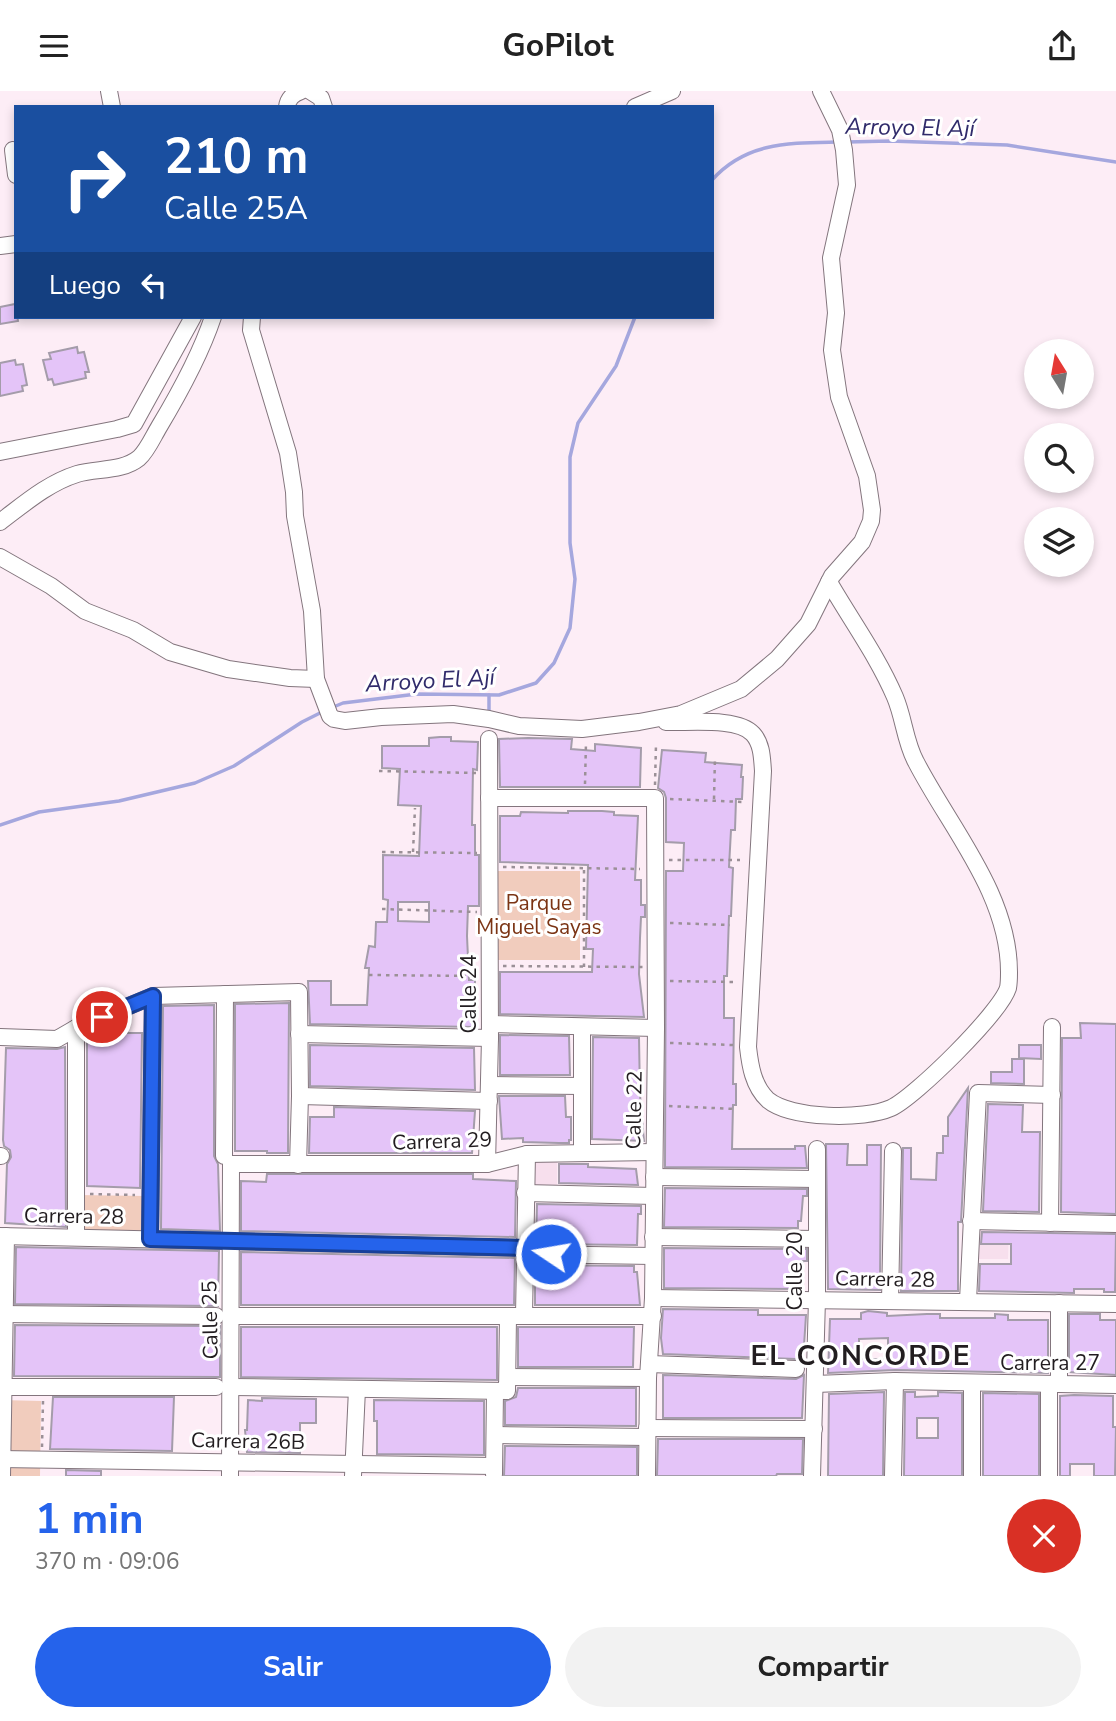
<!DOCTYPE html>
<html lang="es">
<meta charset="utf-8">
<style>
body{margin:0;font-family:"Nunito Sans",sans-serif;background:#f2f2f2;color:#222;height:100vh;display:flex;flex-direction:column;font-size:26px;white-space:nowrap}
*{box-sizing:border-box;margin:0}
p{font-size:23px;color:#767676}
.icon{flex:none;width:38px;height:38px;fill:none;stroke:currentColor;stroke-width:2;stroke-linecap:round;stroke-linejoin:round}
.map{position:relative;height:1385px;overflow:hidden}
.side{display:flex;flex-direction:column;background:#fff;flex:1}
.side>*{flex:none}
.top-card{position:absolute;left:14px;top:14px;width:700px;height:214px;border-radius:0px;box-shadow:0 4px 10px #0003;background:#1a4fa0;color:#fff;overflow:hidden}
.needle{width:46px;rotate:349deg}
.tools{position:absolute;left:1024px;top:248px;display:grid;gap:14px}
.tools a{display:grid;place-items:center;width:70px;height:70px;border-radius:50%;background:#fff;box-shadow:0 4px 10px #0003;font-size:35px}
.pin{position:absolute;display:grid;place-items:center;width:60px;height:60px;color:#fff;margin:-30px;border:4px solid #fff;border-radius:50%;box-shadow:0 2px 7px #0007}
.me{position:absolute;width:77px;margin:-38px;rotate:282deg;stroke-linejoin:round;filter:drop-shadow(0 0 5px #0008)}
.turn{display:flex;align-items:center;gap:24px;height:147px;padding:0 35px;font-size:32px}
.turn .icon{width:91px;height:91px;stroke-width:2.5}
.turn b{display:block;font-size:49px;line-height:60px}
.then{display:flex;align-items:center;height:66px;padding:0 35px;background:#0003;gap:14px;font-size:26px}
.round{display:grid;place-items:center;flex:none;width:74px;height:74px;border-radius:37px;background:#f2f2f2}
.summary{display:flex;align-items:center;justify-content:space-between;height:119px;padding:0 35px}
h1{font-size:42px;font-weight:700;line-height:52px;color:#2563eb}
.cta{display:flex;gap:14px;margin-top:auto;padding:14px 35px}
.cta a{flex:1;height:80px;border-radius:42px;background:#2563eb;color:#fff;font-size:28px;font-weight:700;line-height:80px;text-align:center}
.cta a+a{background:#f2f2f2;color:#222}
header{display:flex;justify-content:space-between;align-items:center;height:91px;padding:0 35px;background:#fff;font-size:32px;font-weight:700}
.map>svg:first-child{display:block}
.built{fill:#f7dfed}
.green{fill:#f1ccbd}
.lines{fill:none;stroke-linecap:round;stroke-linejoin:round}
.stream{stroke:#a5a7de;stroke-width:3.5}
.building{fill:#e4c4f8;stroke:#a49caa;stroke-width:2;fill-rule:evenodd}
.minor-casing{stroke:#83757d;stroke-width:18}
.path{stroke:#9b9097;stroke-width:2.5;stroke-dasharray:3.5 5;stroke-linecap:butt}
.minor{stroke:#fff;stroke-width:16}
.route-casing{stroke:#184099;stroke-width:18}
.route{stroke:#2563eb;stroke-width:12}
.labels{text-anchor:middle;stroke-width:6;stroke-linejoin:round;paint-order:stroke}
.park-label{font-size:21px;fill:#7b3414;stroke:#fff}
.street-label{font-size:21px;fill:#221d20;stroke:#fff}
.water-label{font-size:23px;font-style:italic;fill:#302b6b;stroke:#fff}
.district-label{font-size:28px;font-weight:bold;letter-spacing:2px;fill:#221d20;stroke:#fff}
</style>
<header><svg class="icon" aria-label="menu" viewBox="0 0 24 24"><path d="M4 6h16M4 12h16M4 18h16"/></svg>GoPilot<svg class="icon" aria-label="share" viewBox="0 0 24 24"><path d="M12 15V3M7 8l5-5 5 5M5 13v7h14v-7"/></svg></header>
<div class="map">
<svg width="1116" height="1385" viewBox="0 0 1116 1385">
<rect width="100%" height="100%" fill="#fdedf6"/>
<g class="built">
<polygon points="531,1069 557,1069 557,1099 530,1100"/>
<polygon points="976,1135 1009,1136 1008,1168 976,1168"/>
</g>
<g class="green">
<polygon points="498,780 580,780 580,869 497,869"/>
<polygon points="78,1104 146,1105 146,1146 79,1143"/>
<polygon points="0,1309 41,1310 40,1385 0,1385"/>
</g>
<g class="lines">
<g class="stream">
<polyline points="847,51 890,50 1007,54 1116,71"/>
<path d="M712,89c34,-38 77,-37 124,-38"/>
<polyline points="489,604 489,624"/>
<polyline points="331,617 343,612 417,603 499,604 536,592 554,572 570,537 575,488 570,452 570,366 578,332 616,275 635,226"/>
<polyline points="0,734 39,721 119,710 195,692 234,675 302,631 324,620"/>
</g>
</g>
<g class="building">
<polygon points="15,213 18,230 0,233 0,216"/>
<polygon points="77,256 78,262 84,261 89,281 85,281 86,287 54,294 52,288 48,289 43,269 51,268 49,262"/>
<polygon points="15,269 16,274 23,273 27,294 22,295 23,300 0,305 0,272"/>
<path d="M440,646h11v4l27,1 -1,28 -4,-1 -1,56h3v30h4v51h-11l-1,30 2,44h6l-1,47 -164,-3 -2,-43h23v24h36l2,-37h-4l4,-22 6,1 1,-25h11l1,-22 -5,-1v-44l36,1 2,-50 -23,-1 2,-36 -18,-1v-22h47v-8zM398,811h31v20l-31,-1z"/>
<polygon points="528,647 572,648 571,658 595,660 595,653 641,657 640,696 500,696 499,648"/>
<polygon points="662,659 706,662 705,671 742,674 741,686 743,686 742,708 736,708 735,739 731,739 729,776 733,777 731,825 729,825 727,885 724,885 724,927 734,927 733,993 736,993 736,1014 733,1014 732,1058 795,1058 795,1055 805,1055 807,1077 665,1076 666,780 683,780 684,752 666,751 666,707 664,701 658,697"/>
<polygon points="568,720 602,720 614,721 614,724 638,725 635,789 641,789 641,814 645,814 645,826 641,826 640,847 639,883 644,926 500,923 500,881 592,881 593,858 586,858 588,774 500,771 500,725 520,725 521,721 568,722"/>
<polygon points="289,912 288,1062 267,1062 267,1060 235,1060 235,913"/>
<polygon points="214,914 214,1065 218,1073 220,1140 161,1138 163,915"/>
<polygon points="1080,932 1116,933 1116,1123 1061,1121 1062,947 1081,947"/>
<polygon points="120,937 121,942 142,942 140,1097 87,1095 87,945 108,945 108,938"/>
<polygon points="500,944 569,945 570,984 500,984"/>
<polygon points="593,946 639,947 640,1004 644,1050 592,1048"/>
<polygon points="310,954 474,957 475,999 310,995"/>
<polygon points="1019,954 1041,954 1041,968 1019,967"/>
<polygon points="65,956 66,1136 5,1132 7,1073 11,1066 10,1059 4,1055 3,1049 6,957 57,958"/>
<polygon points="1012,968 1024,968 1024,993 991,992 991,981 1012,981"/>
<polygon points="968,997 961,1131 958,1131 958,1200 901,1200 903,1057 911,1057 911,1088 936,1089 937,1062 943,1062 943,1045 948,1045 948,1026"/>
<polygon points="499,1005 565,1005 566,1026 571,1026 571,1049 569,1049 569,1052 559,1052 523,1051 523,1047 502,1048"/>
<polygon points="988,1013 1023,1014 1022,1041 1040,1041 1039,1121 983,1120"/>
<polygon points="334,1016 475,1020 472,1062 309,1062 310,1026 334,1026"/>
<polygon points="826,1053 848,1053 847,1074 867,1074 867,1054 881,1054 880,1199 828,1198"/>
<polygon points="559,1073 588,1073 588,1076 636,1078 638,1094 559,1092"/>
<polygon points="267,1083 473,1083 473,1088 516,1090 515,1146 241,1140 241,1090 266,1091"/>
<polygon points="665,1097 807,1098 807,1105 803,1105 801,1130 798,1130 798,1137 664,1136"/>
<polygon points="537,1113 641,1115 641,1123 638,1123 637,1154 536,1153"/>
<polygon points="982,1141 1116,1143 1115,1201 1104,1201 1104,1198 1074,1198 1074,1202 979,1200 980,1173 1011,1173 1011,1153 981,1153"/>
<polygon points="16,1156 219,1160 218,1215 15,1213"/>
<polygon points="664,1157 807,1158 807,1170 803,1170 801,1198 664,1197"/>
<polygon points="241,1161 515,1167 514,1214 241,1214"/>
<polygon points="535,1174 634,1175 634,1181 637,1181 640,1214 535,1214"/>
<polygon points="663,1218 758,1219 758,1224 806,1224 803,1270 796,1268 663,1263 661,1247"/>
<path d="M868,1220l19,2v3l40,-2h13v4h55v-4l13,1v5h40v53l-153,-3 -67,3 2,-54h31v-6zM888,1247v21h-29v-20z"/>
<polygon points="1069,1223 1100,1223 1100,1229 1116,1229 1116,1284 1069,1281"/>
<polygon points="15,1234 220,1235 220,1286 14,1285"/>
<polygon points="241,1236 497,1236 497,1289 241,1286"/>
<polygon points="518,1236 634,1236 633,1276 518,1276"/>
<polygon points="663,1284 796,1288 804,1284 802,1327 663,1327"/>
<polygon points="518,1297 636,1297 636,1335 505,1334 505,1310 516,1306"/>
<polygon points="884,1301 883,1385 828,1385 829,1303"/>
<path d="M905,1301h10v5l23,-1v-4l24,1v83h-58zM917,1327h21v20h-21z"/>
<polygon points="983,1302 1039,1303 1039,1385 983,1385"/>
<polygon points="1074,1304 1113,1305 1113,1336 1116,1336 1115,1385 1094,1385 1094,1373 1070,1373 1070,1385 1060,1385 1060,1305"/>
<polygon points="53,1306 174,1306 172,1360 50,1358"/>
<polygon points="262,1307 316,1308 316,1332 300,1332 300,1362 247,1361 245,1339 247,1339 248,1309 262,1310"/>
<polygon points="374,1309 484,1310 484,1364 377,1363 377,1330 374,1330"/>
<polygon points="658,1348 803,1348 802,1383 777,1383 776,1385 657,1385"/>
<polygon points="505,1355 637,1356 637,1385 504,1385"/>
<polygon points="66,1379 101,1380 101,1385 66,1385"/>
</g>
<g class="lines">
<defs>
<g id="minor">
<polyline points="109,0 112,16"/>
<polyline points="310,0 321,7 324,16"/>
<path d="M287,16c1,-9 6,-13 14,-16"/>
<polyline points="635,16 672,0"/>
<polyline points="13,59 16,84"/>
<polyline points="0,155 16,153"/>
<polyline points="252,226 251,239 288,362 294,401 295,425 312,520 316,588 330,625 334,628 345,630 381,626 453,623 489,628 519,635 582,638 639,631 681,623 741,598 777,568 808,533 832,485 862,451 871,430 872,419 867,385 839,306 832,259 836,222 831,167 847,94 844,59 840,39 821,0"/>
<polyline points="0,361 117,338 134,333 193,226"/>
<path d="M0,431c24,-18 48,-39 77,-48 19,-6 45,-2 62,-16 8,-7 14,-21 20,-31 21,-35 41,-71 54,-110"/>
<polyline points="0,466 51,495 85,520 133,539 170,561 228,578 290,587 316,588"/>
<path d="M666,631c22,1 72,-5 87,12 9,10 9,24 10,37l-15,276c2,18 5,39 20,53 23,19 96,20 123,8 24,-11 109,-95 117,-120 1,-5 1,-11 1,-16 0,-78 -59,-144 -93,-210 -11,-20 -12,-44 -21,-65 -17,-40 -44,-77 -66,-115"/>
<polyline points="489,707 655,707 656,937 653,1207 648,1287 647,1385"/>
<polyline points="490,933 656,937"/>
<polyline points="299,943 490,947"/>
<polyline points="0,946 57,948 76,937 153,905 299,901 300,1005 298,1074"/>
<polyline points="489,994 582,995"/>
<polyline points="300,1005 489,1010"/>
<polyline points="582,1062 582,936"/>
<polyline points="0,1065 1,1065"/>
<polyline points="224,1065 225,903"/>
<polyline points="487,1073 490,947 489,648"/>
<polyline points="654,1086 816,1088"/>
<polyline points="525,1102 654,1105"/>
<polyline points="971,1130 1116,1133"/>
<polyline points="1050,1132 1052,936"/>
<polyline points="0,1145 526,1157"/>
<polyline points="76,1146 76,937"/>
<polyline points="653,1146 816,1148"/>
<polyline points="150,1148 153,905"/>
<polyline points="526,1163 653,1165"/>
<polyline points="653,1207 1116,1213"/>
<polyline points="890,1210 893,1060"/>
<polyline points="968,1210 978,1002 1052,1004"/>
<polyline points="0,1223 216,1225"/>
<polyline points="524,1224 527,1063"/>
<polyline points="231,1225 653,1225"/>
<polyline points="649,1273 796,1278"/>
<polyline points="508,1286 648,1287"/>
<polyline points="815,1293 895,1290 1116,1294"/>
<polyline points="1059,1293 1059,1212"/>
<polyline points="4,1296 216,1296"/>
<polyline points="231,1296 507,1300 508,1226"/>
<polyline points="647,1337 814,1338"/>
<polyline points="496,1344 647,1346"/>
<polyline points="0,1368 494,1375"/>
<polyline points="494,1383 495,1300"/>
<polyline points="2,1385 6,1145"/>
<polyline points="230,1385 231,1073 487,1073 527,1063 654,1061"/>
<polyline points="353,1385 357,1298"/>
<polyline points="812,1385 817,1208 817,1058"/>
<polyline points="893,1385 895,1290"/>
<polyline points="972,1385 972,1293"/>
<polyline points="1049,1385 1049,1293"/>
</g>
</defs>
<use href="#minor" class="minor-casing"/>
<g class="path">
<polyline points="379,680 477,682"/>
<polyline points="585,693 586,651"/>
<polyline points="655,694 656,653"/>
<polyline points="670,708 744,711"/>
<polyline points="714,708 715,666"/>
<polyline points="382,761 477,762"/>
<polyline points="413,761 415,717"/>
<polyline points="669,769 740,769"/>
<polyline points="503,776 640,778"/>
<polyline points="382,818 477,821"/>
<polyline points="670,832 730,834"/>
<polyline points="503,875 644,876"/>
<polyline points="584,876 584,778"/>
<polyline points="369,884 478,885"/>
<polyline points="670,890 734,891"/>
<polyline points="670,952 733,954"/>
<polyline points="669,1015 735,1018"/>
<polyline points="90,1103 135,1104"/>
<polyline points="42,1356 43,1310"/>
</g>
<use href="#minor" class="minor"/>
</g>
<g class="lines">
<defs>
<polyline id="route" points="102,926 153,905 150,1148 526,1157 526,1163 551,1163"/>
</defs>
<use href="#route" class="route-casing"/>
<use href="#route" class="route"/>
</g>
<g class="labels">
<g class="park-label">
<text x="539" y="819">Parque<tspan x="539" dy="24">Miguel Sayas</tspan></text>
</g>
<g class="street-label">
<text transform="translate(469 903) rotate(-90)" y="7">Calle 24</text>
<text transform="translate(634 1019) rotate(-89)" y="7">Calle 22</text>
<text transform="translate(442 1050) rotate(-2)" y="7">Carrera 29</text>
<text transform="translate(74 1125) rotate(1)" y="7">Carrera 28</text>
<text transform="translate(795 1180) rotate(-90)" y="7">Calle 20</text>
<text transform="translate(885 1188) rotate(1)" y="7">Carrera 28</text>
<text transform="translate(210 1229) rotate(-91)" y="7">Calle 25</text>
<text x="1050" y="1279">Carrera 27</text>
<text transform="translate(248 1350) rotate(1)" y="7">Carrera 26B</text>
</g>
<g class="water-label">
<text transform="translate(910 36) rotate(1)" y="8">Arroyo El Ají</text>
<text transform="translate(430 589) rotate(-3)" y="8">Arroyo El Ají</text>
</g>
<g class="district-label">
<text x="861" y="1274">EL CONCORDE</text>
</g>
</g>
</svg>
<div class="tools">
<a><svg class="needle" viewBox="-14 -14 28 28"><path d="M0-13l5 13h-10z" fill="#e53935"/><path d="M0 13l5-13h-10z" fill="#767676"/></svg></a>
<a><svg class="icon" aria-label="search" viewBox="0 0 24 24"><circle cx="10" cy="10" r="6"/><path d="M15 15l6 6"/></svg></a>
<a><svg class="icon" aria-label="layers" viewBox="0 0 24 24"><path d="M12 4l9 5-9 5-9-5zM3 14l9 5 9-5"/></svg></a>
</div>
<div class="pin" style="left:102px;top:926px;background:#d93025"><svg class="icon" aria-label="arrive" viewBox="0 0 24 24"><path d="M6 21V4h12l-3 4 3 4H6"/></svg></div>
<svg class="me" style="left:551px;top:1163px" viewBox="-20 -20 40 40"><circle r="17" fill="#2563eb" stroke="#fff" stroke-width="3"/><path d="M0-11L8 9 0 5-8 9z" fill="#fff"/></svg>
<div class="top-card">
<div class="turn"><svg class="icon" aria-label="right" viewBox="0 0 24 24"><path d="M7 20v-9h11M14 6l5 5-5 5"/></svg><div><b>210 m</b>Calle 25A</div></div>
<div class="then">Luego<svg class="icon" aria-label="left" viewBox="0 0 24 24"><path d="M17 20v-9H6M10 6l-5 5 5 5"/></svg></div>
</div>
</div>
<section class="side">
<div class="summary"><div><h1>1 min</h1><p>370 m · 09:06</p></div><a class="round" style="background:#d93025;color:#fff"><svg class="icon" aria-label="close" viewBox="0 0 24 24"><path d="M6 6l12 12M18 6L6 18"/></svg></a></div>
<div class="cta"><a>Salir</a><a>Compartir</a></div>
</section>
